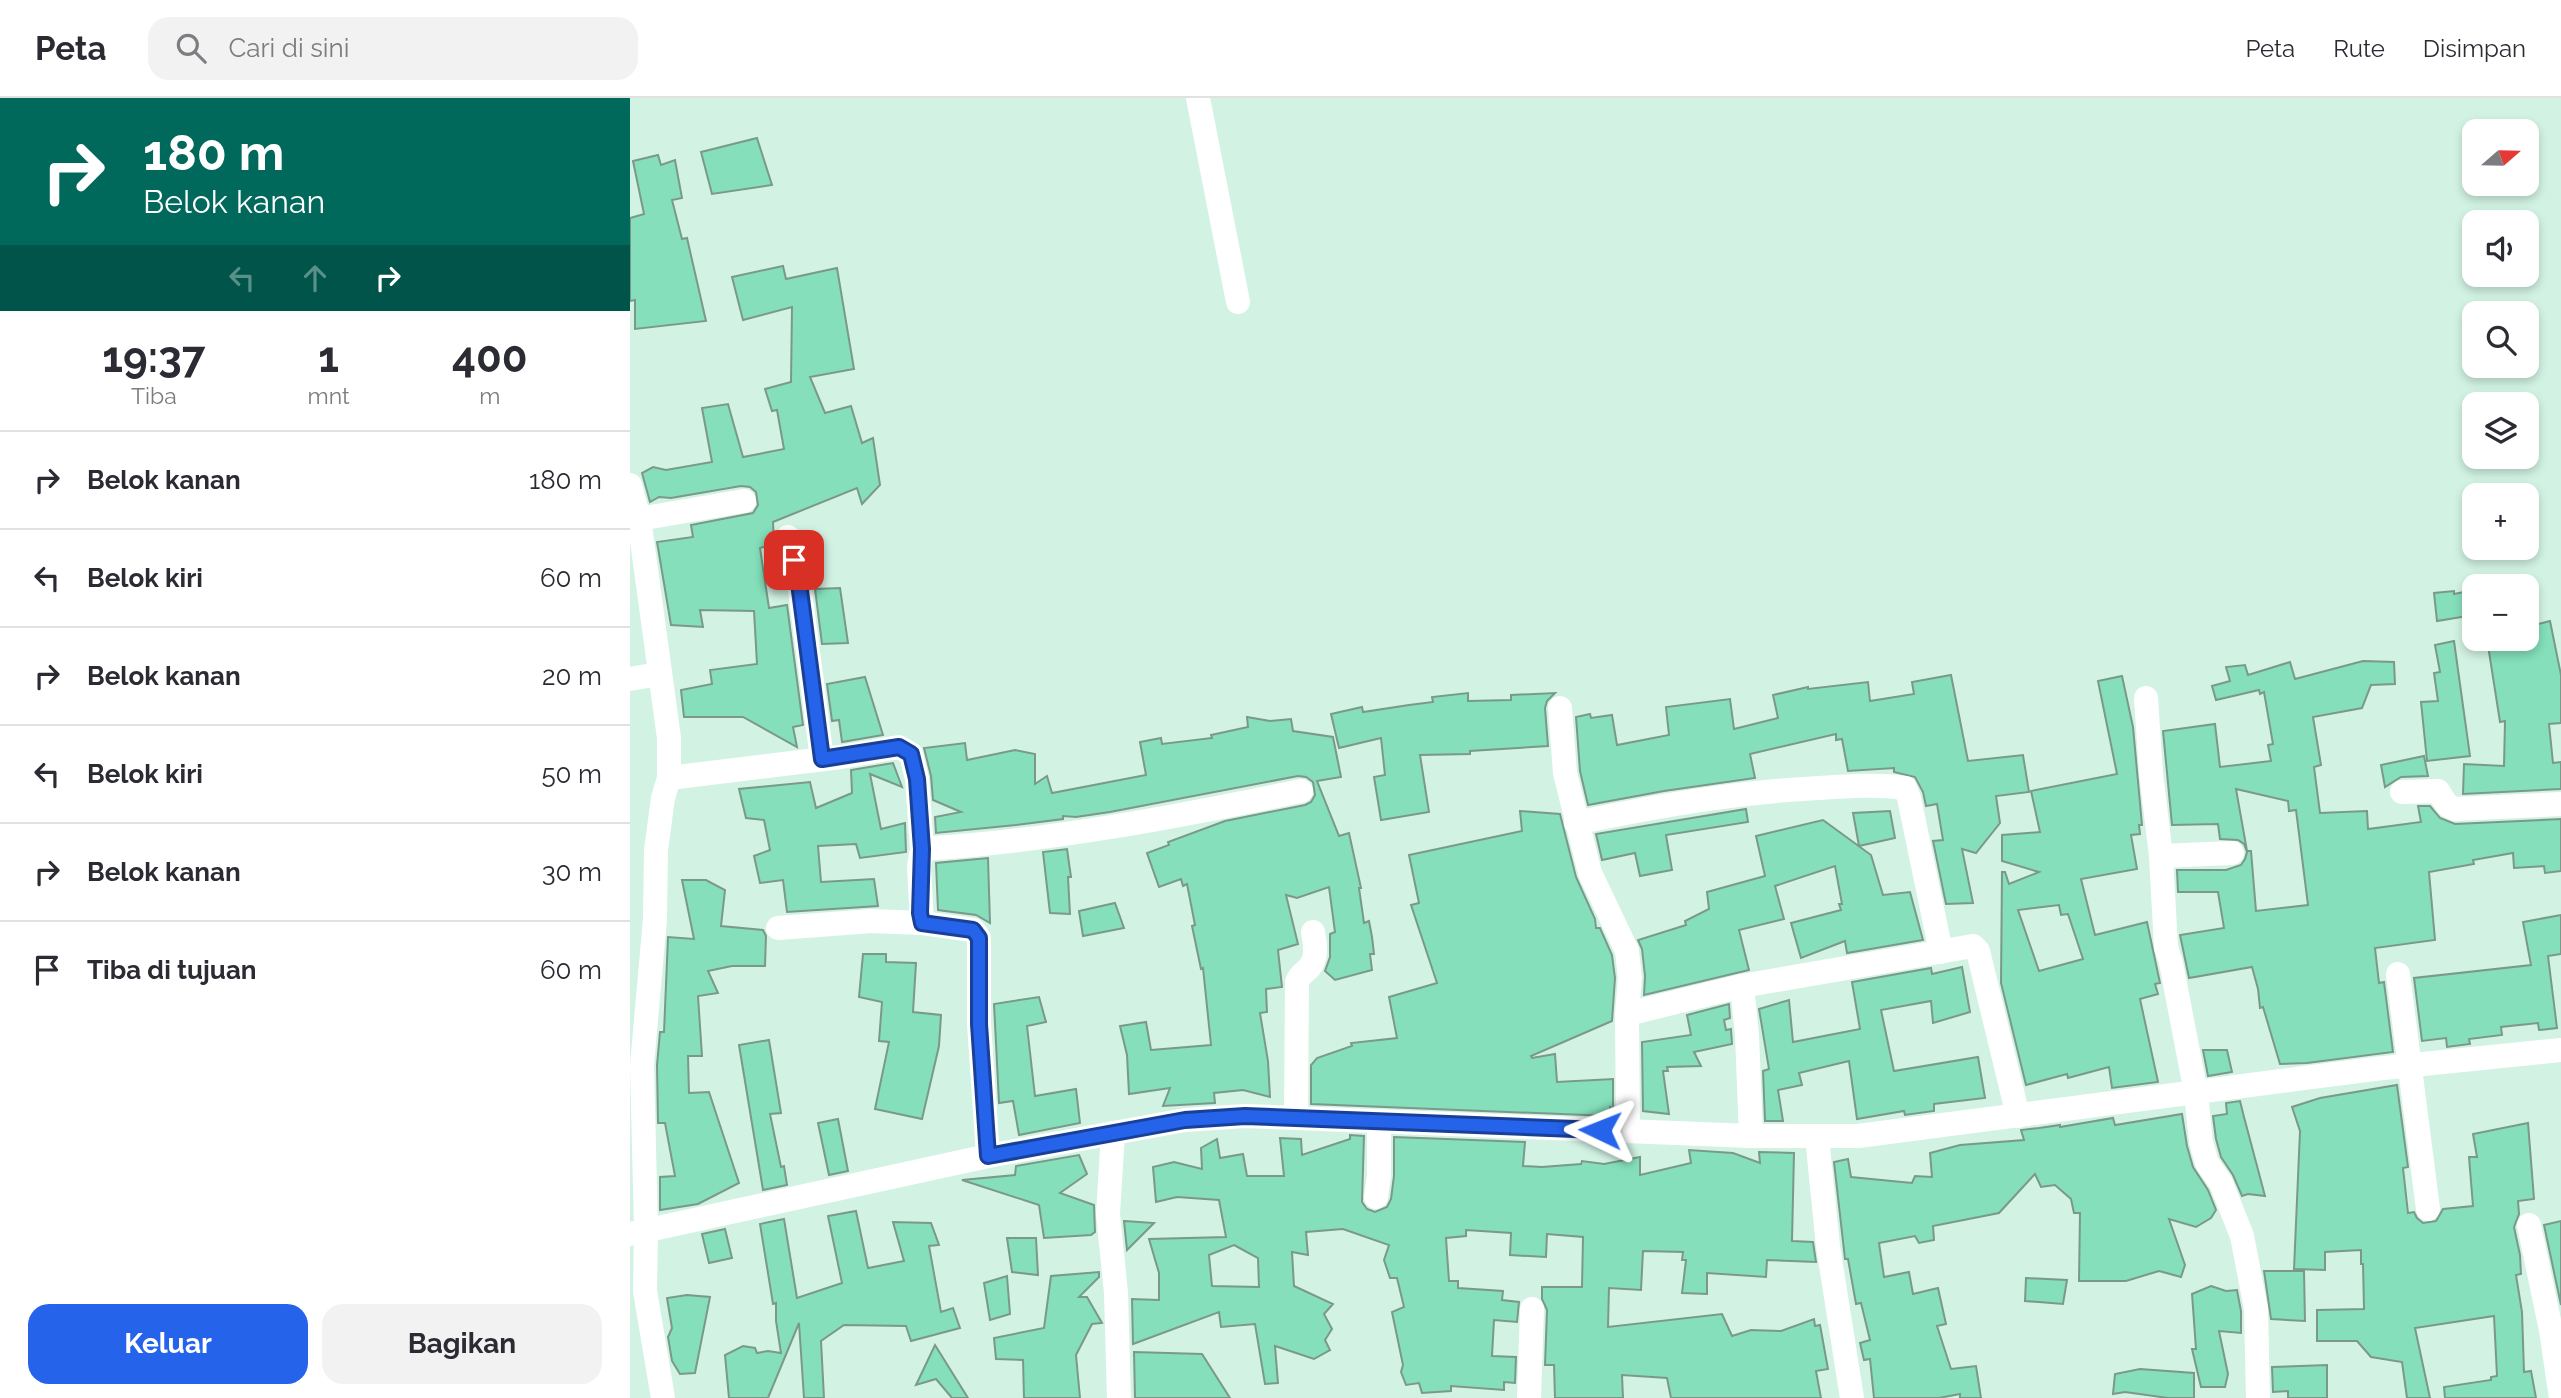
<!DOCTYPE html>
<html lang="id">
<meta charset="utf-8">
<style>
body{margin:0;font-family:Raleway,sans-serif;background:#f2f2f3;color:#2b2b33;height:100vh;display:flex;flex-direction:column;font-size:26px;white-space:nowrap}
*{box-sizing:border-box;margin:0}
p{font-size:23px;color:#7c7c81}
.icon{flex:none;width:38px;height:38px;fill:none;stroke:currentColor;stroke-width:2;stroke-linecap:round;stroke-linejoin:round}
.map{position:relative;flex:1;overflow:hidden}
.drawer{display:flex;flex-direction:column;background:#fff;width:630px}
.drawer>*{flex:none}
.banner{background:#00695c;color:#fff;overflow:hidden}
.needle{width:46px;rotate:70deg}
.controls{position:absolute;left:1832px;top:21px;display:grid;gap:14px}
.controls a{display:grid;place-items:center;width:77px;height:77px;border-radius:14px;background:#fff;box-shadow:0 4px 10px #0003;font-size:35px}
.pin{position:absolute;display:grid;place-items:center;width:60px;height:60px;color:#fff;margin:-30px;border-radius:14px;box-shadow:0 4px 10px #0006}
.me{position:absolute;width:77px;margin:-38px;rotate:272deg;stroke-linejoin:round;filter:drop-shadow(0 0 5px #0008)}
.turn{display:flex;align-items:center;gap:24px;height:147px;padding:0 28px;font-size:32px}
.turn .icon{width:91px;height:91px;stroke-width:2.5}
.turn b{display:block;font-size:49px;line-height:60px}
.lanes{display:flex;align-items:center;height:66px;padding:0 28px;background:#0003;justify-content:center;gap:35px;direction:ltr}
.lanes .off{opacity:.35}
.eta{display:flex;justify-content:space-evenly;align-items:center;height:119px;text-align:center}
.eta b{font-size:42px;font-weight:700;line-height:49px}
.button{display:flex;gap:14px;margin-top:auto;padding:14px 28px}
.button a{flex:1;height:80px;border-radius:21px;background:#2563eb;color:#fff;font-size:28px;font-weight:700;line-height:80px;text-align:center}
.button a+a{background:#f2f2f3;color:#2b2b33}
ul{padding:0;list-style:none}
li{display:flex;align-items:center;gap:21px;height:98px;padding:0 28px;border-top:2px solid #e1e1e2}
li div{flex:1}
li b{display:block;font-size:26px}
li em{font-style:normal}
header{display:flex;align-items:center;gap:42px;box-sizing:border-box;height:98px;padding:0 35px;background:#fff;border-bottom:2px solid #e1e1e2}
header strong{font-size:33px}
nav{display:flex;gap:38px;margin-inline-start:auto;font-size:24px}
.search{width:490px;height:63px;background:#f2f2f3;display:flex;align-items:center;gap:18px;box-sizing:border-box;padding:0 24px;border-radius:21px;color:#7c7c81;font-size:26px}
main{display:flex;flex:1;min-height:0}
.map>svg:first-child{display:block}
.building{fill:#84dfba;stroke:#7a998b;stroke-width:2;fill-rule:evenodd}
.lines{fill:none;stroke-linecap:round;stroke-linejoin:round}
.street{stroke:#fff;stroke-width:24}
.route-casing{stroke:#184099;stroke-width:18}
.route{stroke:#2563eb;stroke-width:12}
</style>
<header>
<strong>Peta</strong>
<div class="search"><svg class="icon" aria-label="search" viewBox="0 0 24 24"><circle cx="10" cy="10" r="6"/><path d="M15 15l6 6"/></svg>Cari di sini</div>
<nav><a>Peta</a><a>Rute</a><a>Disimpan</a></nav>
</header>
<main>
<section class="drawer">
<div class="banner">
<div class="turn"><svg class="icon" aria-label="right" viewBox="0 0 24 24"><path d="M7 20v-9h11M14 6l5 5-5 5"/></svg><div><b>180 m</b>Belok kanan</div></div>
<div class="lanes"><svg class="icon off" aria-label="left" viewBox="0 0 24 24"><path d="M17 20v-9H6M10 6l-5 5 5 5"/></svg><svg class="icon off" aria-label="ahead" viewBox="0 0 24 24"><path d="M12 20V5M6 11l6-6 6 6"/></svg><svg class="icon" aria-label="right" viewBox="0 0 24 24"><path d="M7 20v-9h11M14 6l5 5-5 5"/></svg></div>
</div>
<div class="eta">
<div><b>19:37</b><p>Tiba</p></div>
<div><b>1</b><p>mnt</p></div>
<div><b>400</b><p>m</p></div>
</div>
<ul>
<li><svg class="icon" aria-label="right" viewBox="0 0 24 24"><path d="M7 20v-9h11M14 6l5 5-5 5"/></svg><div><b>Belok kanan</b></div><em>180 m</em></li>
<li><svg class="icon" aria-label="left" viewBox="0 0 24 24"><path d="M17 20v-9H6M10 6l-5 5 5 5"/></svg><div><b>Belok kiri</b></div><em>60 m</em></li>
<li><svg class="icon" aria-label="right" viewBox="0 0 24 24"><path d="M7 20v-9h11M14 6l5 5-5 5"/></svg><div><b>Belok kanan</b></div><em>20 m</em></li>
<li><svg class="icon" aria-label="left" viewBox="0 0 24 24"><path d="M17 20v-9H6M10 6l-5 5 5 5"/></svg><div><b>Belok kiri</b></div><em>50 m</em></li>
<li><svg class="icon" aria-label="right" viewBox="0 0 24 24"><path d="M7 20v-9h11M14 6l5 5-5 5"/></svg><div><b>Belok kanan</b></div><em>30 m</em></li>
<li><svg class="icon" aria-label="arrive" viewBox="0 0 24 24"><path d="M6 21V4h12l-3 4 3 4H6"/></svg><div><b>Tiba di tujuan</b></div><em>60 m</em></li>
</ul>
<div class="button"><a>Keluar</a><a>Bagikan</a></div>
</section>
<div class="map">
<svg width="1931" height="1300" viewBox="0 0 1931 1300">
<rect width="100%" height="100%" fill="#d2f3e4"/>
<g class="building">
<polygon points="127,40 142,87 82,96 71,54"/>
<polygon points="28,57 31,67 45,62 52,100 42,102 52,141 57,140 76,223 5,231 5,202 0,203 0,120 14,116 3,63"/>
<polygon points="153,168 156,181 207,170 224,271 180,279 195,315 221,308 232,345 243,340 250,387 232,406 227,390 143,424 144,446 130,450 139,510 157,507 173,627 163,629 167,649 113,619 54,619 51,592 82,586 80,572 127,566 124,513 70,512 73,529 41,527 27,444 63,439 61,427 123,415 128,407 126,394 120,389 111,388 41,400 29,399 20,404 12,375 23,369 36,372 82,364 72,310 98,306 113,359 154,351 147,312 142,313 135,291 161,284 162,209 113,222 102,179"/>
<polygon points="210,490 218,545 192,546 185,491"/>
<polygon points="1844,492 1844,517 1807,523 1804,495 1824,493 1824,496"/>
<polygon points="1920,523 1931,577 1931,625 1919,626 1923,665 1931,664 1931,691 1833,696 1834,666 1874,668 1875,623 1870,624 1857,541 1897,541 1897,529"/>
<polygon points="1824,543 1840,658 1797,663 1791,604 1808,603 1804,575 1810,574 1805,547"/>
<path d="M1733,563l31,1 1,22 -24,1 -9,23 -49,9 8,48 -7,2 6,46 47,-2 1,18 53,-7 -3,-16h12l10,12 15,6 106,-5v52l-16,2 -1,-7 -30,2 -1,-15 -40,7 1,4 -45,8 6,68 -60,8 4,35 5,-1 9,70 -86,11 -27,1 -17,-57 -3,1 -2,-19 -6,-22 -63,11 -9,-43 44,-7 -6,-36h-40l-1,-22h49l15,-5 4,-6 2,-7 -3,-8 -6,-4 -18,-1 -2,-15 -46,1 -9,-94 52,-7 5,43 51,-6 -3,-16 5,-1 -9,-52 -4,2 -1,-4 -43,10 -4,-14 18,-5 -4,-14 19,-2 3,10 42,-13 5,17zM1606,691l52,12 1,10 7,-1 12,95 -52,6 -5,-60h-4z"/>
<polygon points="1321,577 1338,663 1393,657 1399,694 1366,698 1370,725 1346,755 1332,751 1343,805 1316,806 1303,743 1313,742 1307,706 1296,708 1293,694 1285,679 1264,674 1264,670 1218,673 1212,641 1206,642 1206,636 1120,656 1125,680 1034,693 958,707 950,673 946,619 960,616 961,620 982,617 987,647 1039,637 1036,609 1100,601 1104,631 1148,620 1143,597 1178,589 1178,591 1238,584 1240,603 1284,596 1282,584"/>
<path d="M1492,578l11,51 9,98h-3l1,9 -9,1 6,34 -56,10 14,56 52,-13 13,61 -5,1 3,10 -18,5 18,83 -46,6 -3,-21 -41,11 -1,-4 -41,11 -25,-102 1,-111h3l4,12 30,-12 -37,-11v-26l38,-3 -9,-41 86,-17 -19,-93zM1429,807l2,10 7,-1 15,45 -44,12 -21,-61z"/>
<polygon points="235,579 253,637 212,644 209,622 202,623 197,586"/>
<polygon points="838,595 838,603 881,602 881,597 925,595 917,603 915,610 918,648 840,653 840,656 790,657 799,714 751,722 744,679 755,677 751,640 709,650 701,616 732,609 733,614 779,607 803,604 802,599"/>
<polygon points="617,619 640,623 661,621 663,633 703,639 711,679 687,683 709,738 719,735 731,790 729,790 734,825 739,823 742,839 744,856 740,856 742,872 705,882 695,873 700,859 700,836 705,834 699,789 667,800 656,797 668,846 648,852 652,889 636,891 637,914 630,915 638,963 640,999 613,992 584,995 585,1005 533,1008 540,990 499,996 497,957 490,928 516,924 521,952 581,947 573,870 571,871 562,828 565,827 557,786 553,788 551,781 529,789 517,755 539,747 538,744 595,723 675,707 681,704 685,697 683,684 676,679 668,678 480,714 446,719 433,718 433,721 386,727 306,735 305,719 331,714 303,702 301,678 294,650 335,645 337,662 385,652 405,656 405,686 417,678 422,695 516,677 510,644 531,640 532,646 582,640 581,637 618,629"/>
<polygon points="1794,658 1798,678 1771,679 1755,689 1751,667"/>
<polygon points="263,665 272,689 240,676 251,731 275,725 276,754 230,760 226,746 188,748 191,784 244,781 248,808 157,814 153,782 130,785 124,758 140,752 134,722 116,720 109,691 180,684 186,710 222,695 221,672"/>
<polygon points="1116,711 1118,724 1036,737 1042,772 1010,778 1005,755 972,762 966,736"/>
<polygon points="890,713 930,716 946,779 965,821 966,830 970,830 982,857 985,880 982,923 901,958 902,960 925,956 927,984 983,981 983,1010 980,1009 980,1018 681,1006 681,967 687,960 722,948 721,945 767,940 759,899 807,885 781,807 789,805 779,757 892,733"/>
<polygon points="1260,713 1265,740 1229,748 1223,715"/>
<polygon points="1193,722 1241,757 1253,797 1280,794 1293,842 1217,855 1215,843 1171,860 1161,825 1211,812 1209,806 1212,806 1205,768 1145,788 1154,821 1109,832 1119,872 1014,897 1015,878 1012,851 1008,842 1056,827 1055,823 1079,811 1077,794 1135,778 1126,738"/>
<polygon points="437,751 441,779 438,779 440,816 420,815 413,754"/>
<polygon points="358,760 360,825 346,817 308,812 306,765"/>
<polygon points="52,782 76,782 95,792 91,828 133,832 136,838 135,868 102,868 78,873 88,895 68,898 72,958 58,958 59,995 79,994 109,1085 68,1106 30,1112 30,1079 45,1078 35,1025 28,1025 27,967 30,934 34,934 38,839 64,841"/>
<polygon points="485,805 494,830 453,838 449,813"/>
<polygon points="1931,817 1931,856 1918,858 1927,930 1909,932 1908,925 1871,929 1872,937 1839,941 1840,946 1817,949 1816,940 1792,943 1784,880 1901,867 1893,824"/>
<polygon points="233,856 256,856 256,864 286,865 283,914 311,917 309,948 292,1021 245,1011 259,944 249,943 252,904 229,899"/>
<polygon points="1332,869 1340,914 1303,925 1301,903 1251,912 1264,973 1348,959 1355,1000 1304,1006 1304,1013 1275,1017 1274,1013 1227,1021 1219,963 1169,975 1172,987 1148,992 1153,1023 1135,1023 1133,973 1139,971 1129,911 1159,902 1163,944 1230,931 1222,884 1301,870 1302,876"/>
<polygon points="409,899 416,924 397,928 405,998 446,991 450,1025 389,1037 383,1003 369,1005 364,906"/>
<polygon points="1099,906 1100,920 1094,922 1096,932 1101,931 1102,946 1064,954 1071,968 1037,969 1038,973 1033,973 1039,1016 1013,1013 1012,944 1061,937 1057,917"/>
<polygon points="139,942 151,1015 140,1016 151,1069 154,1068 157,1087 133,1092 109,947"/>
<polygon points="1573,952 1597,952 1602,974 1578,978"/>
<polygon points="1767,987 1778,1069 1773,1070 1778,1115 1784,1114 1787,1120 1793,1125 1806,1123 1813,1111 1843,1108 1839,1059 1847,1059 1843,1036 1898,1025 1904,1101 1888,1103 1889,1116 1884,1129 1890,1157 1891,1176 1886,1177 1892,1214 1894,1274 1901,1273 1906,1300 1815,1300 1814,1289 1861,1282 1861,1279 1867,1278 1864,1218 1785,1230 1800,1300 1777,1300 1772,1264 1741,1259 1727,1243 1687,1243 1687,1212 1734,1211 1733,1166 1731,1166 1731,1152 1695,1154 1695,1172 1664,1171 1670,1033 1662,1009 1690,1000"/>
<polygon points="1610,1003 1614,1019 1635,1098 1618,1096 1612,1098 1603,1077 1591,1059 1586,1041 1583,1018 1597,1016 1596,1005"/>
<polygon points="1552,1016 1557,1048 1563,1069 1578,1092 1586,1112 1581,1120 1566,1129 1539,1121 1555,1167 1551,1179 1529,1173 1496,1183 1449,1183 1450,1115 1444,1115 1441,1101 1425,1087 1411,1089 1405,1076 1369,1115 1303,1128 1304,1142 1289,1145 1285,1138 1249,1145 1254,1179 1279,1174 1283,1196 1308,1190 1316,1226 1307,1228 1321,1271 1346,1268 1351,1300 1330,1300 1330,1296 1309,1300 1244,1300 1240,1261 1234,1262 1230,1245 1240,1242 1231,1205 1226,1206 1218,1161 1215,1161 1204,1064 1218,1061 1221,1079 1282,1085 1285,1078 1302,1079 1300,1055 1330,1047 1394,1042 1391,1032 1409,1030 1430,1027 1430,1029 1483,1020 1485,1027"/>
<polygon points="208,1021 218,1073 199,1077 188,1025"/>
<path d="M720,1037l14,1 -2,66 5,7 8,3 12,-5 4,-8 3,-23v-39l131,5 -2,24 19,1 39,-3 1,-3 22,3 36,-7v18l51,-12 -2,-13 44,3 27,10 -1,-11 35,1 -2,88 21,1 3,20 -49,-2 -1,17 -59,-4v21l-25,-1 4,-33h-4l1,-8 -40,-1 -2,39 -32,-2 -1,39 114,-13 10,22 19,-6 30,1 33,-12 1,7 5,-1 8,44 -12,2 5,27h-150l-4,-20 -45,-3 1,23h-68l-1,-33h-9l2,-55 -5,-11v-12h40l1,-50 -36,-3 -1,23 -36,-2 1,-22 -45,-3v6l-20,2 3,43h9v7l45,3 -1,9 17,2 -2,20 -23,-2 -2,36 24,1 -1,26 -11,-1v8l-53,-4v5l-29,2 -3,-10 -13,2 -5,-13 2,-7 -11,-53 12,-5 -7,-29h-7l-6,-18 5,-15 -46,-16 -37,3 2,23 -16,-3 2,34 39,18 -9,10 8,15 -7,11 5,10 -16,9 -39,-13 3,37 -13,1 -10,-60 -34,3 -2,-15 -86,32 -1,-45 27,1v-27l-10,-34 77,-2 -7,-37 -42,-3 -21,5 -3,-35 21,-5 28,7 -1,-21 16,-9 3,19 23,-4 4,22h37l-4,-38 21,1 1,16 48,-16zM604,1147l24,13 1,29 -47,-1 -3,-31z"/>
<polygon points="449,1057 457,1076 430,1095 464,1107 465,1134 461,1137 414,1140 409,1107 332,1082 385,1077 386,1068"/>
<polygon points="226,1113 238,1170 274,1163 263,1124 301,1125 309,1147 299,1148 311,1214 323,1210 330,1230 281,1243 276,1228 214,1227 191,1243 194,1300 174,1300 169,1225 138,1300 99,1300 95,1257 113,1248 125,1250 127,1255 138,1253 151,1255 146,1223 146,1205 143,1206 130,1126 154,1121 167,1200 212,1185 198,1118"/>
<polygon points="494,1123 495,1123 524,1125 497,1152"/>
<polygon points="1931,1123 1931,1207 1914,1127"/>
<polygon points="95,1131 102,1160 79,1165 72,1136"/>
<polygon points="377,1140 406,1140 408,1177 382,1174"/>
<polygon points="1634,1173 1674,1173 1675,1223 1641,1221"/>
<polygon points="469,1174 469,1179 449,1199 457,1199 472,1225 462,1226 446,1257 450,1300 394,1300 393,1262 366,1261 364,1240 414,1230 421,1178"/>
<polygon points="377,1178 380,1216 360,1222 354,1185"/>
<polygon points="1396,1180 1437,1182 1433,1206 1395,1203"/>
<polygon points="1581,1188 1596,1193 1607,1192 1611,1213 1611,1235 1589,1233 1598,1276 1595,1289 1571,1289 1562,1251 1566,1251 1562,1196"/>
<polygon points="57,1197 80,1199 65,1275 50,1276 42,1263 38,1239 42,1230 37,1200"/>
<polygon points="305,1247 338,1300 322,1300 306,1281 286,1287"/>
<polygon points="504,1254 572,1256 600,1300 505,1300"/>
<polygon points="1697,1267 1697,1300 1658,1300 1658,1293 1643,1294 1642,1269"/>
<polygon points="1510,1271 1564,1275 1564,1300 1538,1300 1495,1294 1483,1296 1485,1276"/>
</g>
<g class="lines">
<g class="street">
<polyline points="568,0 608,204"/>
<polyline points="0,387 9,421 39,640 39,680 33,700 26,752 25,821 12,967 16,1131 15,1193 33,1300"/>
<polyline points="9,421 114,403"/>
<polyline points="158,439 169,485 192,661"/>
<polyline points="0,581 29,576"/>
<polyline points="1516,600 1521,675 1531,758 1536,849 1541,865 1566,995 1571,1044 1577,1065 1591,1085 1612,1138 1626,1211 1628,1300"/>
<polyline points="930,610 935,675 960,775 997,853 1000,880 997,916 998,1033"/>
<polyline points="39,680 211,659 269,649 281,656 287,681 292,751 289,768 292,825 343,832 349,840 349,926 358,1058"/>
<polyline points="1772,694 1808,693 1817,707 1825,711 1931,706"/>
<path d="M946,725c81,-17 160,-31 243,-35 29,-2 57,-4 86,0l4,10 32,154"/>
<path d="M292,751c128,-8 253,-32 379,-58"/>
<polyline points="1531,758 1602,755"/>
<polyline points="148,830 242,823 292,825"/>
<polyline points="1768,876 1798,1111"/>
<polyline points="1112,888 1117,937 1121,1038"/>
<polyline points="997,916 1112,888 1343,848 1348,853 1388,1018"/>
<path d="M666,1020l1,-136c3,-8 6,-8 12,-14 9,-10 6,-24 4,-36"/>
<polyline points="483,1035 478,1116 486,1195 489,1300"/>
<polyline points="1187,1039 1198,1148 1222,1300"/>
<polyline points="746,1099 749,1078 749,1024"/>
<polyline points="1899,1127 1921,1232 1931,1300"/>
<polyline points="0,1136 358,1058 555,1022 615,1018 1121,1038 1228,1038 1744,971 1931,952"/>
<polyline points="899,1300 902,1211"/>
</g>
</g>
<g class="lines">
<defs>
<polyline id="route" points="164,462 169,485 192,661 269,649 281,656 287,681 292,751 290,815 292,825 343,832 349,840 349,926 358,1058 555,1022 615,1018 970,1032"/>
</defs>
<use href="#route" class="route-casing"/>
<use href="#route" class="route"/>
</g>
</svg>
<div class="controls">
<a><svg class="needle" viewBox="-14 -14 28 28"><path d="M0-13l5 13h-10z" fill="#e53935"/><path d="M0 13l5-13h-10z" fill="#7c7c81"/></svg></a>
<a><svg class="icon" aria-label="sound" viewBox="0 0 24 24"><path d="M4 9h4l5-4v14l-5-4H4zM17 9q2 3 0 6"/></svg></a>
<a><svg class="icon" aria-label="search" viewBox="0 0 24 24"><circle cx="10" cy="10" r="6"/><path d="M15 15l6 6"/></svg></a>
<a><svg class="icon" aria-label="layers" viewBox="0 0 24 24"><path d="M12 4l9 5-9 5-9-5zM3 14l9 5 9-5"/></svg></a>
<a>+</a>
<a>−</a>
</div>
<div class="pin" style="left:164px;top:462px;background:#d93025"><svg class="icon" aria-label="arrive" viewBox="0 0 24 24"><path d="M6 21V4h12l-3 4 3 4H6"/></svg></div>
<svg class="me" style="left:970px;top:1032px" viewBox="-20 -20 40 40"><path d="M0-17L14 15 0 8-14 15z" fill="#2563eb" stroke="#fff" stroke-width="4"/></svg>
</div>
</main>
